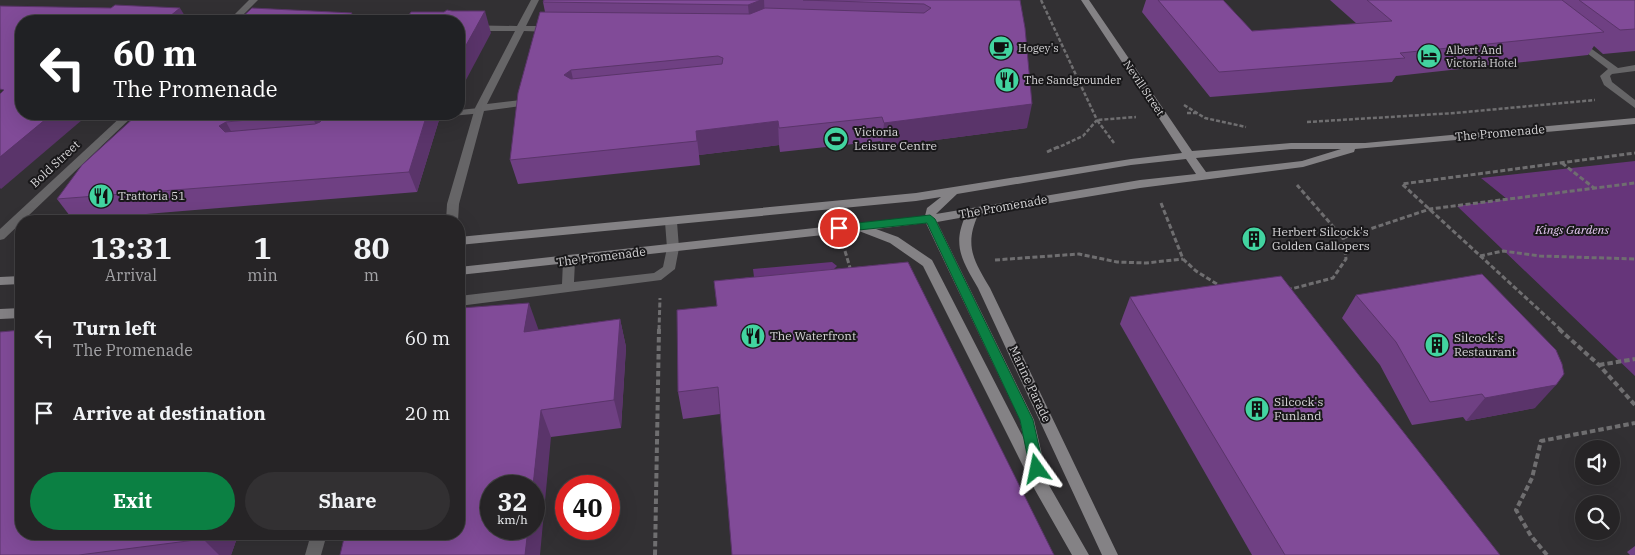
<!DOCTYPE html>
<style>
body{margin:0;font-family:"IBM Plex Serif",serif;background:#323032;color:#f1f3f6;height:100vh;display:flex;flex-direction:column;font-size:19px;white-space:nowrap}
*{box-sizing:border-box;margin:0}
p{font-size:16px;color:#a4a4a7}
.icon{flex:none;width:28px;height:28px;fill:none;stroke:currentColor;stroke-width:2;stroke-linecap:round;stroke-linejoin:round}
.map{position:relative;flex:1;overflow:hidden}
.side{position:absolute;left:15px;top:215px;width:450px;height:325px;display:flex;flex-direction:column;background:#262426;border-radius:20px;box-shadow:0 5px 20px #0002,0 0 0 1px #424143}
.side>*{flex:none}
.top-card{position:absolute;left:15px;top:15px;width:450px;height:105px;border-radius:20px;box-shadow:0 5px 20px #0002,0 0 0 1px #424143;background:#202124;color:#fff;overflow:hidden}
.buttons{position:absolute;left:1575px;top:440px;display:grid;gap:10px}
.buttons a{display:grid;place-items:center;width:45px;height:45px;border-radius:50%;background:#262426;box-shadow:0 5px 20px #0002,0 0 0 1px #424143;font-size:25px}
.speed{position:absolute;left:480px;top:475px;display:flex;gap:10px;font-size:25px;font-weight:700;text-align:center}
.speed>*{display:grid;place-content:center;width:65px;height:65px;border-radius:50%;background:#262426;box-shadow:0 5px 20px #0002,0 0 0 1px #424143;line-height:1}
.speed small{font-size:12px;font-weight:400}
.speed .limit{border:8px solid #d22;background:#fff;color:#111}
.pin{position:absolute;display:grid;place-items:center;width:42px;height:42px;color:#fff;margin:-21px;border:2px solid #fff;border-radius:50%;box-shadow:0 1px 5px #0007}
.me{position:absolute;width:55px;margin:-28px;rotate:348deg;stroke-linejoin:round;filter:drop-shadow(0 0 4px #0008)}
.turn{display:flex;align-items:center;gap:18px;height:105px;padding:0 15px;font-size:22px}
.turn .icon{width:65px;height:65px;stroke-width:2.5}
.turn b{display:block;font-size:35px;line-height:42px}
.eta{display:flex;justify-content:space-evenly;align-items:center;height:85px;text-align:center}
.eta b{font-size:30px;font-weight:700;line-height:35px}
.cta{display:flex;gap:10px;margin-top:auto;padding:10px 15px}
.cta a{flex:1;height:58px;border-radius:30px;background:#0b8043;color:#fff;font-size:20px;font-weight:700;line-height:58px;text-align:center}
.cta a+a{background:#323032;color:#f1f3f6}
ul{padding:0;list-style:none}
li{display:flex;align-items:center;gap:15px;height:75px;padding:0 15px}
li div{flex:1}
li b{display:block;font-size:19px}
li em{font-style:normal}
.map>svg:first-child{display:block}
.green{fill:#66357a}
.lines{fill:none;stroke-linecap:round;stroke-linejoin:round}
.path-far2{stroke:#6f6e70;stroke-width:2.5;stroke-dasharray:4 2;stroke-linecap:butt}
.path-far1{stroke:#6f6e70;stroke-width:3;stroke-dasharray:5 2.5;stroke-linecap:butt}
.path{stroke:#6f6e70;stroke-width:4;stroke-dasharray:5.5 3;stroke-linecap:butt}
.lane{fill:#666567;fill-rule:evenodd}
.street{fill:#666567;fill-rule:evenodd}
.secondary{fill:#848285;fill-rule:evenodd}
.wall{fill:#6f4083}
.shaded-wall{fill:#5a346a}
.building{fill:#814b98;stroke:#5a346a;fill-rule:evenodd}
.route{fill:#0b8043;stroke:#07532c}
.labels{text-anchor:middle;stroke-width:4;stroke-linejoin:round;paint-order:stroke}
.far-poi-label{font-size:11px;fill:#d7d6d8;stroke:#19181a;text-anchor:start}
.far-street-label{font-size:11px;fill:#d7d6d8;stroke:#19181a}
.poi-label{font-size:12px;fill:#d7d6d8;stroke:#19181a;text-anchor:start}
.street-label{font-size:12px;fill:#d7d6d8;stroke:#19181a}
.park-label{font-size:12px;font-style:italic;fill:#e4c8f1;stroke:#19181a}
</style>
<div class="map">
<svg width="1635" height="555" viewBox="0 0 1635 555">
<rect width="100%" height="100%" fill="#323033"/>
<g class="green">
<polygon points="1635,161 1635,376 1457,206 1507,199 1481,178"/>
<polygon points="832,262 837,266 833,270 754,277 753,269"/>
</g>
<g class="lines">
<g class="path-far2">
<polyline points="1041,0 1097,120 1083,136 1057,148"/>
<polyline points="1184,105 1205,118 1246,127"/>
<polyline points="1187,113 1197,113"/>
<polyline points="1307,122 1455,113 1595,100"/>
<polyline points="1114,143 1097,120 1136,117"/>
</g>
<g class="path-far1">
<polyline points="1047,152 1060,146"/>
<polyline points="1562,163 1594,188"/>
<polyline points="1161,203 1183,259 1196,271 1220,286"/>
<polyline points="1343,238 1430,209 1635,183"/>
<polyline points="845,251 851,271"/>
<polyline points="1480,256 1503,251 1540,256 1635,259"/>
<polyline points="995,260 1079,254 1117,262 1146,263 1183,259"/>
<polyline points="1287,290 1333,278 1346,259 1343,238 1297,185"/>
<polyline points="659,330 660,298"/>
<polyline points="1561,330 1402,184 1635,153"/>
</g>
<g class="path">
<polyline points="1559,329 1599,365 1635,405"/>
<polyline points="1599,365 1635,359"/>
<polyline points="655,555 659,329"/>
<polyline points="1547,555 1531,536 1516,510 1532,478 1541,441 1635,423"/>
</g>
<g class="lane">
<polygon points="1578,39 1618,68 1635,65 1635,71 1612,74 1610,76 1612,82 1635,100 1635,108 1604,85 1600,76 1608,69 1575,44 1575,40"/>
<polygon points="479,108 483,109 483,113 420,119 415,116 417,114 459,114 459,110"/>
<polygon points="671,218 677,222 679,248 675,269 661,280 459,306 459,296 562,284 563,261 569,257 575,261 574,282 654,273 663,267 667,248 665,222"/>
<polygon points="311,534 327,534 321,555 305,555"/>
</g>
<g class="street">
<polygon points="249,0 258,0 237,21 228,21"/>
<polygon points="531,0 539,0 526,26 551,26 556,29 551,32 524,31 487,104 521,100 526,103 521,106 484,111 459,204 458,221 446,221 447,204 475,108 515,31 459,31 459,25 517,26"/>
<polygon points="124,114 135,114 4,239 0,240 0,229"/>
</g>
<g class="secondary">
<path d="M1081,0h8l103,151 99,-8h74l270,-25v6l-280,25 -1,3 -51,15 -163,21 -162,27c-14,31 -4,46 12,73l128,267h-16l-124,-267c-15,-26 -26,-42 -13,-71l-28,5 97,198 11,48 -3,5 47,82h-17l-37,-65 -112,-224 -33,-23 -31,-12 -400,44v-8l466,-51 2,-8 14,-11 -25,4 -457,44v-8l457,-44 215,-34 51,-6zM1291,149h50l-39,12 -96,11 -10,-14zM1186,159l10,15 -56,6 -204,34 21,-20 174,-29zM926,223l94,197 3,17 -91,-177 -34,-23 -22,-8z"/>
<polygon points="21,276 21,284 0,285 0,277"/>
<polygon points="21,308 21,318 0,319 0,309"/>
</g>
</g>
<g class="wall">
<polygon points="544,0 1020,0 1027,128 882,147 881,141 780,152 779,145 699,155 700,165 518,184 510,160 545,12 543,2"/>
<polygon points="1146,0 1223,0 1252,31 1357,24 1330,0 1635,0 1635,51 1603,54 1594,46 1588,55 1396,76 1392,82 1210,97 1142,12"/>
<polygon points="138,114 436,114 439,120 417,192 73,220 57,199"/>
<polygon points="908,262 720,414 683,419 678,392 717,306 714,281"/>
<polygon points="1356,295 1535,408 1466,421 1463,417 1412,425 1380,365 1342,318"/>
<polygon points="1130,297 1500,555 1252,555 1120,324"/>
<polygon points="620,319 626,347 621,428 551,437 345,534 538,330"/>
<polygon points="249,535 237,538 231,555 0,555"/>
<polygon points="1635,546 1635,555 1630,555 1627,552"/>
</g>
<g class="shaded-wall">
<polygon points="761,0 764,0 765,21 750,27 748,5"/>
<polygon points="180,8 188,21 164,21"/>
<polygon points="485,11 491,33 459,93 459,58"/>
<polygon points="352,13 355,21 344,21"/>
<polygon points="571,70 576,93 564,75"/>
<polygon points="1032,104 1027,128 882,147 884,123"/>
<polygon points="52,114 89,114 1,189 0,188 0,157"/>
<polygon points="311,114 330,114 320,134"/>
<polygon points="427,114 436,114 439,120 417,192 409,172"/>
<polygon points="778,121 779,145 699,155 696,131"/>
<polygon points="226,122 237,142 219,126"/>
<polygon points="529,303 539,331 524,332"/>
<polygon points="620,319 626,347 621,428 614,400"/>
<polygon points="1556,385 1535,408 1466,421 1485,398"/>
<polygon points="541,410 551,437 540,555 525,555 528,529 534,529 534,486 533,486"/>
<polygon points="205,534 250,534 249,535 237,538 231,555 219,555 203,539"/>
</g>
<g class="building">
<polygon points="544,0 761,0 748,5 543,2"/>
<path d="M803,0h217l5,28 7,76 -148,19 -2,-6 -103,11 -1,-7 -82,10 1,10 -187,19 8,-67 22,-81 210,2 15,-6 159,5 7,-5 -7,-4zM718,56l5,2 -1,6 -151,15 -7,-4 7,-5z"/>
<polygon points="1158,0 1223,0 1252,31 1392,21 1367,0 1562,0 1604,32 1400,53 1405,58 1219,72"/>
<polygon points="1579,0 1635,0 1635,29 1620,30"/>
<polygon points="115,5 180,8 164,21 21,21 21,114 52,114 0,157 0,94 4,90 0,89 0,6 111,8"/>
<polygon points="252,8 352,13 344,21 238,21"/>
<polygon points="447,10 452,11 485,11 459,58 459,21 405,21 411,12 444,12"/>
<polygon points="138,114 311,114 226,122 219,126 225,132 315,124 320,122 328,114 427,114 409,172 57,199 82,165"/>
<polygon points="908,262 1054,555 732,555 718,387 678,392 677,310 717,306 714,281"/>
<polygon points="1482,274 1556,350 1562,364 1564,374 1556,385 1485,398 1482,394 1430,402 1396,342 1356,295"/>
<polygon points="1281,276 1500,555 1285,555 1130,297"/>
<polygon points="529,303 524,332 620,319 614,400 541,410 533,486 491,486 491,529 528,529 525,555 340,555 345,534 459,534 459,318 460,318 461,308"/>
<polygon points="21,330 21,534 205,534 203,539 79,555 0,555 0,332"/>
</g>
<polygon class="route" points="930,215 935,219 1033,420 1044,469 1042,473 1037,475 1032,473 1030,469 1020,420 927,223 839,232 833,228 839,225"/>
<defs>
<symbol id="cafe-disc" viewBox="-11 -11 22 22"><circle r="9.5" fill="#42d4a0" stroke="#19181a"/><path d="M-5.5-4.5H6V0H3Q3 3.5 0 3.5H-2.5Q-5.5 3.5-5.5 0ZM3-3.2v2h1.7v-2ZM-6 4.5H4V6H-6Z" fill="#111"/></symbol>
<symbol id="hotel-disc" viewBox="-11 -11 22 22"><circle r="9.5" fill="#42d4a0" stroke="#19181a"/><path d="M-6-4.5h1.5V1H6V5H4.5V3h-9V5H-6ZM-4 0a1.8 1.8 0 1 1 3.6 0ZM.5 0V-2.5h3Q6-2.5 6 0Z" fill="#111"/></symbol>
<symbol id="restaurant-disc" viewBox="-11 -11 22 22"><circle r="9.5" fill="#42d4a0" stroke="#19181a"/><path d="M-5-6h1v4h1v-4h1v4h1v-4h1v5L-1.5 .5V6h-2V.5L-5-1ZM5-6V6H3V1.5H1.5Q1.5-4 5-6Z" fill="#111"/></symbol>
<symbol id="stadium-disc" viewBox="-11 -11 22 22"><circle r="9.5" fill="#42d4a0" stroke="#19181a"/><path d="M0-5a6.5 5 0 1 0 0 10a6.5 5 0 1 0 0-10ZM-3.5-1.8h7v3.6h-7Z" fill="#111"/></symbol>
<symbol id="building-disc" viewBox="-11 -11 22 22"><circle r="9.5" fill="#42d4a0" stroke="#19181a"/><path d="M-4-6H4V6H1V3H-1V6H-4ZM-2.5-4.3h1.7v1.8h-1.7ZM.8-4.3h1.7v1.8H.8ZM-2.5-1h1.7V.8h-1.7ZM.8-1h1.7V.8H.8Z" fill="#111"/></symbol>
</defs>
<g fill-rule="evenodd">
<use href="#cafe-disc" x="987" y="34" width="28" height="28"/>
<use href="#hotel-disc" x="1415" y="42" width="28" height="28"/>
<use href="#restaurant-disc" x="993" y="66" width="28" height="28"/>
<use href="#stadium-disc" x="822" y="125" width="28" height="28"/>
<use href="#restaurant-disc" x="87" y="182" width="28" height="28"/>
<use href="#building-disc" x="1240" y="225" width="28" height="28"/>
<use href="#restaurant-disc" x="739" y="322" width="28" height="28"/>
<use href="#building-disc" x="1423" y="331" width="28" height="28"/>
<use href="#building-disc" x="1243" y="395" width="28" height="28"/>
</g>
<g class="labels">
<g class="far-poi-label">
<text x="1018" y="52">Hogey's</text>
<text x="1446" y="54">Albert And<tspan x="1446" dy="13">Victoria Hotel</tspan></text>
<text x="1024" y="84">The Sandgrounder</text>
</g>
<g class="far-street-label">
<text transform="translate(1144 88) rotate(56)" y="4">Nevill Street</text>
</g>
<g class="poi-label">
<text x="854" y="136">Victoria<tspan x="854" dy="14">Leisure Centre</tspan></text>
<text x="118" y="200">Trattoria 51</text>
<text x="1272" y="236">Herbert Silcock's<tspan x="1272" dy="14">Golden Gallopers</tspan></text>
<text x="770" y="340">The Waterfront</text>
<text x="1454" y="342">Silcock's<tspan x="1454" dy="14">Restaurant</tspan></text>
<text x="1274" y="406">Silcock's<tspan x="1274" dy="14">Funland</tspan></text>
</g>
<g class="street-label">
<text transform="translate(1500 133) rotate(-5)" y="4">The Promenade</text>
<text transform="translate(55 164) rotate(-43)" y="4">Bold Street</text>
<text transform="translate(1003 207) rotate(-10)" y="4">The Promenade</text>
<text transform="translate(601 257) rotate(-7)" y="4">The Promenade</text>
<text transform="translate(1030 384) rotate(65)" y="4">Marine Parade</text>
</g>
<g class="park-label">
<text x="1572" y="234">Kings Gardens</text>
</g>
</g>
</svg>
<div class="buttons">
<a><svg class="icon" aria-label="sound" viewBox="0 0 24 24"><path d="M4 9h4l5-4v14l-5-4H4zM17 9q2 3 0 6"/></svg></a>
<a><svg class="icon" aria-label="search" viewBox="0 0 24 24"><circle cx="10" cy="10" r="6"/><path d="M15 15l6 6"/></svg></a>
</div>
<div class="speed"><div>32<small>km/h</small></div><div class="limit">40</div></div>
<div class="pin" style="left:839px;top:228px;background:#d93025"><svg class="icon" aria-label="arrive" viewBox="0 0 24 24"><path d="M6 21V4h12l-3 4 3 4H6"/></svg></div>
<svg class="me" style="left:1037px;top:469px" viewBox="-20 -20 40 40"><path d="M0-17L14 15 0 8-14 15z" fill="#0b8043" stroke="#fff" stroke-width="4"/></svg>
<div class="top-card">
<div class="turn"><svg class="icon" aria-label="left" viewBox="0 0 24 24"><path d="M17 20v-9H6M10 6l-5 5 5 5"/></svg><div><b>60 m</b>The Promenade</div></div>
</div>
<section class="side">
<div class="eta">
<div><b>13:31</b><p>Arrival</p></div>
<div><b>1</b><p>min</p></div>
<div><b>80</b><p>m</p></div>
</div>
<ul>
<li><svg class="icon" aria-label="left" viewBox="0 0 24 24"><path d="M17 20v-9H6M10 6l-5 5 5 5"/></svg><div><b>Turn left</b><p>The Promenade</p></div><em>60 m</em></li>
<li><svg class="icon" aria-label="arrive" viewBox="0 0 24 24"><path d="M6 21V4h12l-3 4 3 4H6"/></svg><div><b>Arrive at destination</b></div><em>20 m</em></li>
</ul>
<div class="cta"><a>Exit</a><a>Share</a></div>
</section>
</div>
